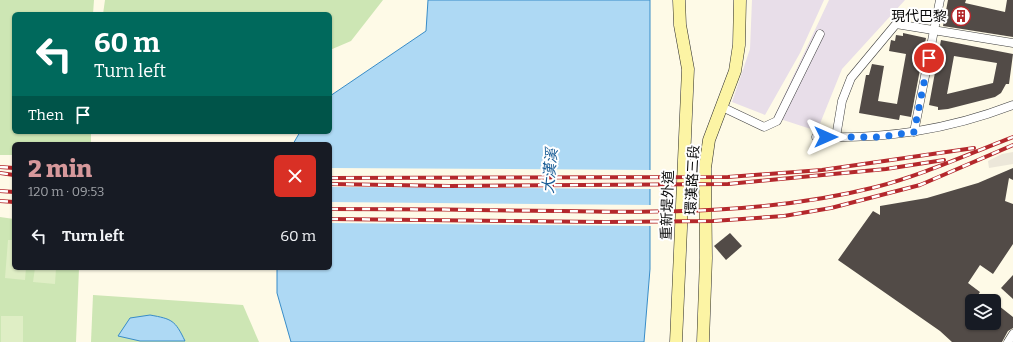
<!DOCTYPE html>
<meta charset="utf-8">
<style>
body{margin:0;font-family:Bitter,"Noto Sans TC",serif;background:#20242c;color:#f1f3f6;height:100vh;display:flex;flex-direction:column;font-size:15px;white-space:nowrap}
*{box-sizing:border-box;margin:0}
p{font-size:13px;color:#9ea1a6}
.icon{flex:none;width:22px;height:22px;fill:none;stroke:currentColor;stroke-width:2;stroke-linecap:round;stroke-linejoin:round}
.map{position:relative;flex:1;overflow:hidden}
.side{position:absolute;left:12px;top:142px;width:320px;height:128px;display:flex;flex-direction:column;background:#171b24;border-radius:6px;box-shadow:0 1px 3px #0004}
.side>*{flex:none}
.banner{position:absolute;left:12px;top:12px;width:320px;height:122px;border-radius:6px;box-shadow:0 1px 3px #0004;background:#00695c;color:#fff;overflow:hidden}
.controls{position:absolute;left:965px;top:294px;display:grid;gap:8px}
.controls a{display:grid;place-items:center;width:36px;height:36px;border-radius:6px;background:#171b24;box-shadow:0 1px 3px #0004;font-size:20px}
.pin{position:absolute;display:grid;place-items:center;width:34px;height:34px;color:#fff;margin:-17px;border:2px solid #fff;border-radius:50%;box-shadow:0 1px 4px #0007}
.me{position:absolute;width:44px;margin:-22px;rotate:90deg;stroke-linejoin:round;filter:drop-shadow(0 0 3px #0008)}
.turn{display:flex;align-items:center;gap:14px;height:84px;padding:0 16px;font-size:18px}
.turn .icon{width:52px;height:52px;stroke-width:2.5}
.turn b{display:block;font-size:28px;line-height:34px}
.then{display:flex;align-items:center;height:38px;padding:0 16px;background:#0003;gap:8px;font-size:15px}
.round{display:grid;place-items:center;flex:none;width:42px;height:42px;border-radius:6px;background:#20242c}
.headline{display:flex;align-items:center;justify-content:space-between;height:68px;padding:0 16px}
h1{font-size:24px;font-weight:800;line-height:30px;color:#d6989b}
ul{padding:0;list-style:none}
li{display:flex;align-items:center;gap:12px;height:52px;padding:0 16px}
li div{flex:1}
li b{display:block;font-size:15px}
li em{font-style:normal}
.map>svg:first-child{display:block}
.industrial{fill:#e8dee9}
.green{fill:#cde6b4}
.pitch{fill:#dfeec5}
.plaza{fill:#ece7d9}
.water{fill:#aed9f4;stroke:#388cc8}
.pier{fill:#fefae7}
.building{fill:#524b47;fill-rule:evenodd}
.lines{fill:none;stroke-linecap:round;stroke-linejoin:round}
.street-casing{stroke:#3d3d3d;stroke-width:9}
.secondary-casing{stroke:#2c2c2c;stroke-width:13}
.street{stroke:#fff;stroke-width:8}
.secondary{stroke:#fcf4a4;stroke-width:12}
.rail-casing{stroke:#b4282c;stroke-width:4}
.rail{stroke:#fff;stroke-width:2.5;stroke-dasharray:8;stroke-linecap:butt}
.route{stroke:#1a73e8;stroke-width:7;stroke-dasharray:0 12.6}
.labels{text-anchor:middle;stroke-width:4;stroke-linejoin:round;paint-order:stroke}
.poi-label{font-size:14px;fill:#0a0a0a;stroke:#fff;text-anchor:end}
.street-label{font-size:14px;fill:#0a0a0a;stroke:#fff}
.water-label{font-size:15px;font-style:italic;fill:#195d96;stroke:#fff}
</style>
<div class="map">
<svg width="1013" height="342" viewBox="0 0 1013 342">
<rect width="100%" height="100%" fill="#fefae7"/>
<g class="industrial">
<polygon points="752,0 824,0 800,53 765,115 732,102 750,49"/>
<polygon points="829,0 905,0 842,69 817,131 774,117"/>
</g>
<g class="green">
<polygon points="0,0 94,0 93,14 14,14 14,132 91,132 91,144 14,144 14,155 0,155"/>
<polygon points="105,0 383,0 351,41 330,50 330,14 103,14"/>
<polygon points="0,217 14,219 14,268 79,268 76,342 0,342"/>
<polygon points="93,295 243,305 259,342 91,342"/>
</g>
<g class="pitch">
<polygon points="8,240 14,240 14,268 26,268 25,280 5,278"/>
<polygon points="35,268 56,268 55,284 33,282"/>
<rect x="1" y="316" width="22" height="26"/>
</g>
<polygon class="plaza" points="1013,152 1013,164 989,168 988,161 1002,154"/>
<g class="water">
<polygon points="428,0 650,0 650,269 644,342 291,342 277,293 277,268 330,268 330,144 293,144 300,132 330,132 330,96 426,31"/>
<path d="M150,315c22,4 25,5 35,26h-45l-22,-5 12,-18z"/>
</g>
<g class="pier">
<polygon points="330,168 652,170 652,189 330,187"/>
<polygon points="330,202 652,205 652,226 330,223"/>
</g>
<g class="building">
<polygon points="948,0 966,0 965,3 1005,12 1007,0 1013,0 1013,37 943,26"/>
<polygon points="903,33 926,38 911,117 900,115 899,120 859,113 866,75 869,75 872,64 884,66 878,101 897,104 906,54 889,51 891,40 895,41 896,35 903,36"/>
<path d="M941,40l72,14 -4,30h-3l-5,9 -6,4 -47,12 -10,1v-3l-9,-2zM954,56l43,7 -4,20 -46,11z"/>
<polygon points="1013,168 1013,180 1009,178 1005,201 1013,204 1013,244 993,274 980,265 968,283 980,292 974,301 972,301 967,311 972,315 972,323 994,323 994,302 1013,317 1013,328 1008,331 1002,342 952,342 940,331 838,260 873,211 880,215 880,206 927,198 978,183"/>
<polygon points="730,233 742,246 726,260 714,246"/>
<polygon points="1013,275 1013,299 1001,288"/>
</g>
<g class="lines">
<defs>
<g id="street">
<polyline points="722,107 764,127 777,121 820,34"/>
<polyline points="914,132 940,0"/>
<path d="M816,137c70,2 132,-7 197,-32"/>
<polyline points="836,137 842,101 851,78 896,24 1013,43"/>
<polyline points="1008,342 1013,334"/>
</g>
<g id="secondary">
<polyline points="676,342 688,69 680,25 679,0"/>
<polyline points="703,342 706,258 705,168 709,140 735,71 739,45 740,0"/>
</g>
</defs>
<use href="#street" class="street-casing"/>
<use href="#secondary" class="secondary-casing"/>
<use href="#street" class="street"/>
<use href="#secondary" class="secondary"/>
<defs>
<g id="rail">
<polyline points="0,167 14,168"/>
<polyline points="0,173 14,175"/>
<polyline points="330,178 728,177 822,170 974,148"/>
<polyline points="330,184 450,186 728,184 886,169 944,160"/>
<polyline points="0,191 14,192"/>
<polyline points="0,201 14,202"/>
<path d="M330,209c77,0 153,1 230,2 105,2 213,2 316,-24 47,-12 92,-33 137,-50"/>
<polyline points="330,219 606,222 713,221 784,216 831,208 920,185 1013,145"/>
</g>
</defs>
<use href="#rail" class="rail-casing"/>
<use href="#rail" class="rail"/>
</g>
<g class="lines">
<polyline class="route" points="826,137 880,137 914,132 929,58"/>
</g>
<defs>
<symbol id="building-ring" viewBox="-11 -11 22 22"><circle r="9.5" fill="#fff" stroke="#b4282c" stroke-width="1.5"/><path d="M-4-6H4V6H1V3H-1V6H-4ZM-2.5-4.3h1.7v1.8h-1.7ZM.8-4.3h1.7v1.8H.8ZM-2.5-1h1.7V.8h-1.7ZM.8-1h1.7V.8H.8Z" fill="#b4282c"/></symbol>
</defs>
<g fill-rule="evenodd">
<use href="#building-ring" x="950" y="5" width="22" height="22"/>
</g>
<g class="labels">
<g class="poi-label">
<text x="947" y="21">現代巴黎</text>
</g>
<g class="street-label">
<text transform="translate(692 180) rotate(-87)" y="5">環漢路三段</text>
<text transform="translate(667 205) rotate(-88)" y="5">重新堤外道</text>
</g>
<g class="water-label">
<text transform="translate(550 171) rotate(-85)" y="5">大漢溪</text>
</g>
</g>
</svg>
<div class="controls">
<a><svg class="icon" aria-label="layers" viewBox="0 0 24 24"><path d="M12 4l9 5-9 5-9-5zM3 14l9 5 9-5"/></svg></a>
</div>
<div class="pin" style="left:929px;top:58px;background:#d93025"><svg class="icon" aria-label="arrive" viewBox="0 0 24 24"><path d="M6 21V4h12l-3 4 3 4H6"/></svg></div>
<svg class="me" style="left:826px;top:137px" viewBox="-20 -20 40 40"><path d="M0-17L14 15 0 8-14 15z" fill="#1a73e8" stroke="#fff" stroke-width="4"/></svg>
<div class="banner">
<div class="turn"><svg class="icon" aria-label="left" viewBox="0 0 24 24"><path d="M17 20v-9H6M10 6l-5 5 5 5"/></svg><div><b>60 m</b>Turn left</div></div>
<div class="then">Then<svg class="icon" aria-label="arrive" viewBox="0 0 24 24"><path d="M6 21V4h12l-3 4 3 4H6"/></svg></div>
</div>
<section class="side">
<div class="headline"><div><h1>2 min</h1><p>120 m · 09:53</p></div><a class="round" style="background:#d93025;color:#fff"><svg class="icon" aria-label="close" viewBox="0 0 24 24"><path d="M6 6l12 12M18 6L6 18"/></svg></a></div>
<ul>
<li><svg class="icon" aria-label="left" viewBox="0 0 24 24"><path d="M17 20v-9H6M10 6l-5 5 5 5"/></svg><div><b>Turn left</b></div><em>60 m</em></li>
</ul>
</section>
</div>
